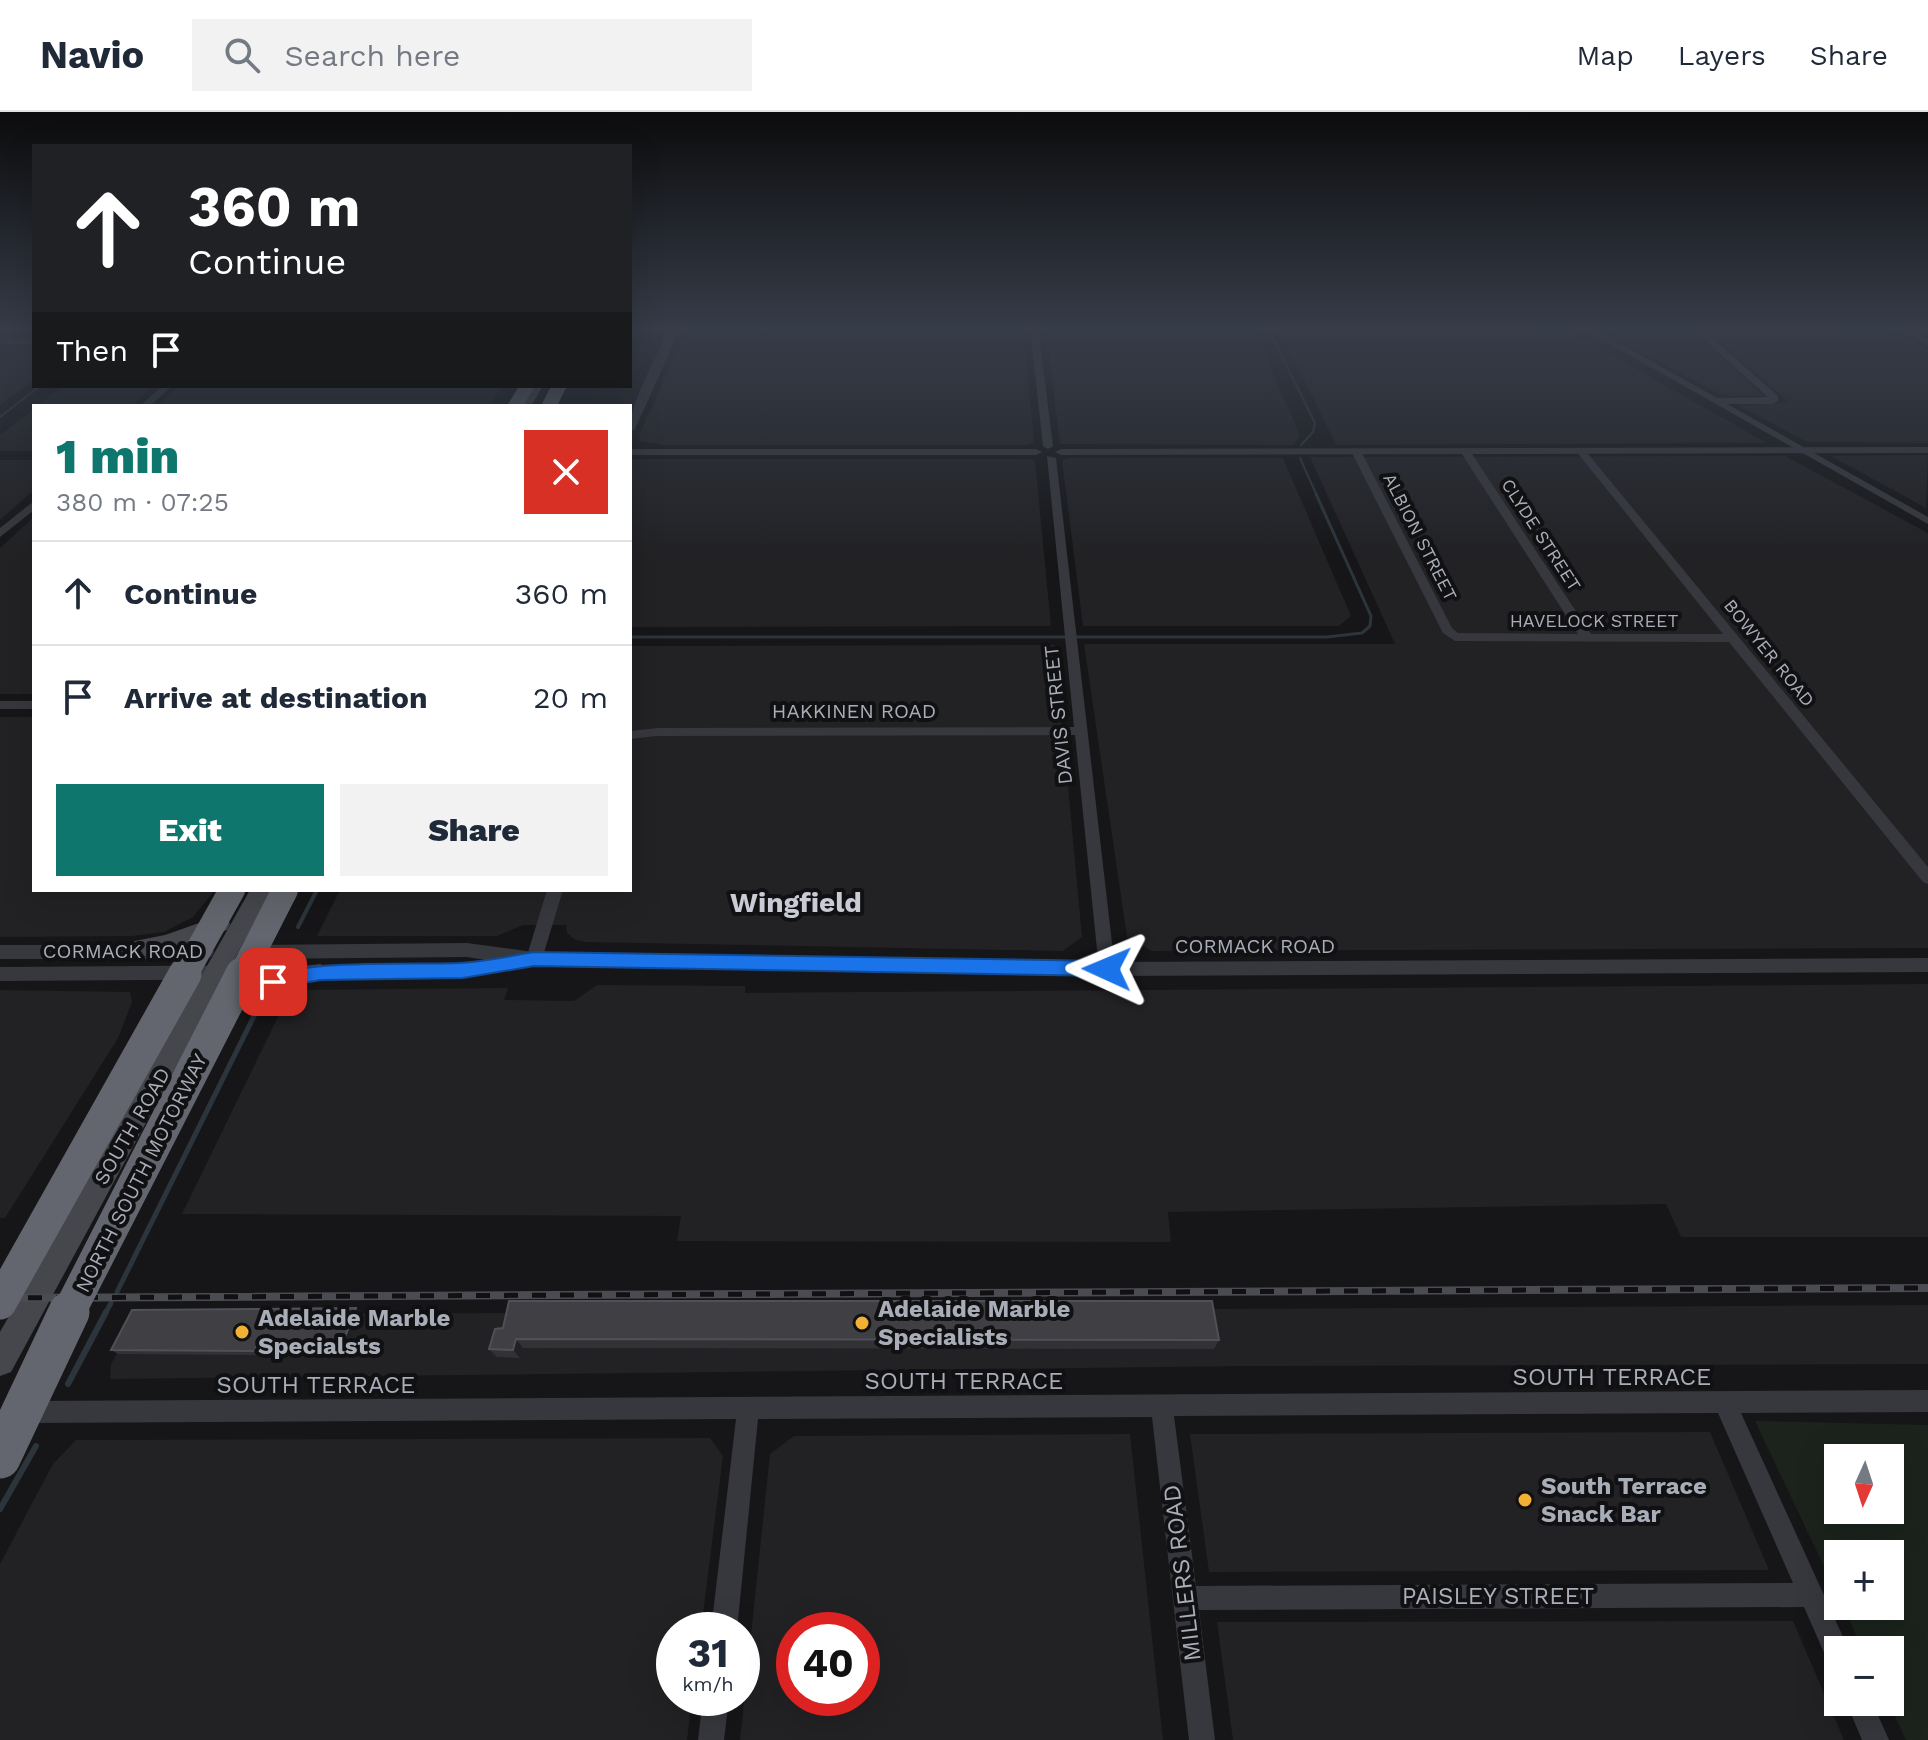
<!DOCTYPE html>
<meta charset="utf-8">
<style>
body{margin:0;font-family:"Work Sans",sans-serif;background:#f2f2f3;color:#1f2937;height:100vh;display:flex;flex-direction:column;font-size:30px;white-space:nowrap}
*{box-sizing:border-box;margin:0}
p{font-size:26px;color:#747a83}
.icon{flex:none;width:44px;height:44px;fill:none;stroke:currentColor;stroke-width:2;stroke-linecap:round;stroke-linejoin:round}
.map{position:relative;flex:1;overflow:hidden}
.panel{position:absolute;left:32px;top:292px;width:600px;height:488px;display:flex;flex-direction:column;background:#fff;border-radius:0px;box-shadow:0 8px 32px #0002}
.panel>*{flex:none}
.hud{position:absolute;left:32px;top:32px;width:600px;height:244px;border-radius:0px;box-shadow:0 8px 32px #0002;background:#202124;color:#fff;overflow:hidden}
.needle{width:52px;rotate:183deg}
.tools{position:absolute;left:1824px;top:1332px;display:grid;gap:16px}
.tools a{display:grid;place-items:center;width:80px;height:80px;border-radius:0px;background:#fff;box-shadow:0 8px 32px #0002;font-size:40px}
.speed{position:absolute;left:656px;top:1500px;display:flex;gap:16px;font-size:40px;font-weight:700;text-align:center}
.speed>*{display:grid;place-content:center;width:104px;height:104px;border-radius:50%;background:#fff;box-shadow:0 8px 32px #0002;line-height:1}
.speed small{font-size:20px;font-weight:400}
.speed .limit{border:12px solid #d22;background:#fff;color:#111}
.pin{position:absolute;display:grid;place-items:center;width:68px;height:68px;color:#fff;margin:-34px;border-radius:16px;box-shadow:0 4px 12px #0006}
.me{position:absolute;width:88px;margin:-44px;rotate:271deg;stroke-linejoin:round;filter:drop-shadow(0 0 6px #0008)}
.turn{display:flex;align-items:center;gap:28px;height:168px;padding:0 24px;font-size:36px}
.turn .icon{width:104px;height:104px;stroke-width:2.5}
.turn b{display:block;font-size:56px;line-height:68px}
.then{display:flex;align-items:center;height:76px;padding:0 24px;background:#0003;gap:16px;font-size:30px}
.round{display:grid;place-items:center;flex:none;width:84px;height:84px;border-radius:0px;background:#f2f2f3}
.head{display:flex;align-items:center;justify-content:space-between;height:136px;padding:0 24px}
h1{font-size:48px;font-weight:800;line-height:60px;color:#0f766e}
.action{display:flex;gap:16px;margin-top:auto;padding:16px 24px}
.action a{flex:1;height:92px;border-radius:0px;background:#0f766e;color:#fff;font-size:32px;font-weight:800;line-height:92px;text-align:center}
.action a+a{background:#f2f2f3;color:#1f2937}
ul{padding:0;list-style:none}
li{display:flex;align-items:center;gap:24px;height:104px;padding:0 24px;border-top:2px solid #e0e1e3}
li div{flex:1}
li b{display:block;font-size:30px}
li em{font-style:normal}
header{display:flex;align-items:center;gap:48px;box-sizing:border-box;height:112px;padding:0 40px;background:#fff;border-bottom:2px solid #e0e1e3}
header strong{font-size:38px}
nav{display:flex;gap:44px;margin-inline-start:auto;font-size:28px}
.search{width:560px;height:72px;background:#f2f2f3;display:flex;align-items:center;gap:20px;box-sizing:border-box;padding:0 28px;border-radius:0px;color:#747a83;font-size:30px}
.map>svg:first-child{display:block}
.built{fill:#222225;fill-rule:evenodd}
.green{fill:#1c231d;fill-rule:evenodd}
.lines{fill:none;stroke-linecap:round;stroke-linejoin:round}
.stream-far4{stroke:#2c353c;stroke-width:2}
.stream-far3{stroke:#2c353c;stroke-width:3}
.stream-far2{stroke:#2c353c;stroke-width:4}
.stream-far1{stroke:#2c353c;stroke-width:5}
.stream{stroke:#2c353c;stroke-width:6}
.minor{fill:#37383d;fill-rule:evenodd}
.tertiary{fill:#37383d;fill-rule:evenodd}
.secondary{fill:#45474d;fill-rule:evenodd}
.motorway{fill:#63666e;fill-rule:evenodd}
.rail-casing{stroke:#4a4c52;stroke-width:8}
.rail{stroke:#111113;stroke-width:5;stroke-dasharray:14;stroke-linecap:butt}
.motorway-bridge-far2{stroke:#63666e;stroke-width:26}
.motorway-bridge-far1{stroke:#63666e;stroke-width:33}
.motorway-bridge{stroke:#63666e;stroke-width:41}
.wall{fill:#323236}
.shaded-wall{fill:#212124}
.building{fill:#3f3f44;stroke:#4f5156;stroke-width:2}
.route{fill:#1a73e8;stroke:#114b97;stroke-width:2}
.poi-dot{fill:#f2b134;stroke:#111113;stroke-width:3}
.labels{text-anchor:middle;stroke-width:8;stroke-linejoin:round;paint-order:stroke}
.far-street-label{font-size:18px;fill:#a8adb8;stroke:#111113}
.street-label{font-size:20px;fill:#a8adb8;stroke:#111113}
.near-poi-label{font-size:24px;font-weight:bold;fill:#a8adb8;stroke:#111113;text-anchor:start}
.near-street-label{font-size:24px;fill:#a8adb8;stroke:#111113}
.district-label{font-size:28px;font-weight:bold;fill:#c9ccd4;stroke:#111113}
</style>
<header>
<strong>Navio</strong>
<div class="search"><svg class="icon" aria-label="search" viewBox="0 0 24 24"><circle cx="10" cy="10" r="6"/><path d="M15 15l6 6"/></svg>Search here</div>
<nav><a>Map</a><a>Layers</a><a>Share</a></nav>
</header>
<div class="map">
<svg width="1928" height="1628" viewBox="0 0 1928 1628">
<rect width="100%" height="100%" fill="#161618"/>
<g class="built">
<polygon points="688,215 1023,215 1034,330 1028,333 663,333 640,329 639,323"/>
<polygon points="1046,215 1253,215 1300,323 1294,333 1060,332"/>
<polygon points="1562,215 1767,331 1336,333 1282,223 1292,219 1538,219"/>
<polygon points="1595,215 1788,215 1690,217 1764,284 1732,284 1717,281"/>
<polygon points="1715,224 1906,224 1928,238 1928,331 1807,330 1740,294 1789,291"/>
<polygon points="0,233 34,233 34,268 0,293"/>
<polygon points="63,274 154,274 131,294 37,294"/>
<polygon points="179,274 502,274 489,294 157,294"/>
<polygon points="34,297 34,339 0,339 0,323"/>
<polygon points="1928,343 1926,396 1831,344"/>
<polygon points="1785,344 1928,421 1928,836 1152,839 1127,825 1084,532 1395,532 1310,345"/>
<polygon points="1069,346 1283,346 1351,504 1339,514 1083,514 1062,348"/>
<polygon points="630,347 1031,347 1035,349 1051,514 630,515"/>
<polygon points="0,348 34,348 34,378 0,408"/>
<polygon points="34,405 34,582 0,582 0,436"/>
<polygon points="1055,533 1082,825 1063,839 585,830 574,827 567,821 566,813 523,813 497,824 317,824 340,778 630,778 630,534"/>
<polygon points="0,605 34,605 34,778 215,778 193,805 164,820 132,824 0,825"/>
<polygon points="1928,872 1928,1125 1681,1125 1666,1092 1168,1100 1171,1130 677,1129 681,1104 182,1102 291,878 508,876 504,888 574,889 597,873 745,874 745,881"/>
<polygon points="0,878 130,880 132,890 118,926 5,1106 0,1106"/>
<polygon points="1928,1193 1928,1252 1247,1254 110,1267 111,1252 139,1203"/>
<polygon points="1710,1320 1769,1458 1209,1460 1190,1322"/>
<path d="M1130,1322l33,306h-423l30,-286 24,-18zM794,1518h68v68h-68z"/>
<polygon points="710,1326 723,1344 701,1518 674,1518 674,1586 692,1586 687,1628 0,1628 0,1452 53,1352 76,1328"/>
<polygon points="1793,1509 1844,1628 1233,1628 1217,1510"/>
</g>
<path class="green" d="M1755,1309l173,4v315h-22l-18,-38 2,-52h-27l-20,-44h47v-52h-52v42zM1838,1346h52v52h-52z"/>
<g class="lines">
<g class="stream-far4">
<polyline points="1287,215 1274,217 1272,224 1315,311 1313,320 1301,333"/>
<polyline points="1336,215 1539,215"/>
<polyline points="0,305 40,274"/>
<polyline points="1300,346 1317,384"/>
</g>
<polyline class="stream-far3" points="630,525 1327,525 1362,521 1370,514 1371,504 1316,382"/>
<polyline class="stream-far2" points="298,815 317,778"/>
<g class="stream-far1">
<polyline points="117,1180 259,894"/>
<polyline points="105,1202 111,1191"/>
</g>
<g class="stream">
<polyline points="68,1272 106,1200"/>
<polyline points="0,1397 36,1334"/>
</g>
<g class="minor">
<polygon points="1030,215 1038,215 1053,334 1048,337 1043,334"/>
<polygon points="1580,215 1590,215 1717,286 1768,285 1701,225 1701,221 1713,218 1910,215 1928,227 1928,234 1909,222 1710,224 1778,284 1778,289 1773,292 1727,292 1928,405 1928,412"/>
<rect x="0" y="226" width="34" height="6"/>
<polygon points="162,274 172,274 150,294 140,294"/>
<polygon points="1465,336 1470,339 1591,522 1723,522 1576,339 1584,337 1928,755 1928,772 1923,770 1729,530 1455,529 1443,521 1351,339 1353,337 1361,339 1452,516 1458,521 1578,522 1460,339"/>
<polygon points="1047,344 1056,346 1115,857 1113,862 1101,862 1099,857 1075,623 657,624 630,627 630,619 657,616 1074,615"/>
<polygon points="34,389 34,398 0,425 0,416"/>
<rect x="0" y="589" width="34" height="8"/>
<polygon points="547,778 563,778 542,847 540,852 528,852 526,847"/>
<path d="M1928,1278v22l-187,1 108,237h-11v18l-9,-4 -25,-57 -605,3 16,130h-26l-37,-323 -394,2 -21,211h-26l25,-211 -710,4 -8,-3 -3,-8 3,-8 8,-3zM1718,1301l75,170 -597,3 -22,-170z"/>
<polygon points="703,1586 729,1586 724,1628 698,1628"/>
<polygon points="1846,1590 1872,1590 1889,1628 1862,1628"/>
</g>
<g class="tertiary">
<path d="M667,215h10l-5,20 -37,82 -5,3c0,-36 28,-70 37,-105z"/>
<polygon points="1928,335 1928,341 1061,343 1055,340 1061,337"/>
<polygon points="630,337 1036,337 1042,340 1036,343 630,343"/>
<polygon points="467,831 534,840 1107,850 1928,846 1928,860 1107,864 523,853 515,857 463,866 0,869 0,855 463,852 486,848 467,845 247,847 241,845 238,840 241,835 247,833"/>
<polygon points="0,833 205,833 211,835 214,840 211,845 205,847 0,847"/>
</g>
<g class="secondary">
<polygon points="531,274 543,274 531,294 519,294"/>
<polygon points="250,778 272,778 11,1260 0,1264 0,1220"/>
<polygon points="219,804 227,806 230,812 227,818 167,840 117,849 109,846 106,840 109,834 165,823"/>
<path d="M320,852l8,3 3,6 -3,6 -74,15 -25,11 -8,-2 -4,-7c12,-22 79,-28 103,-32z"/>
</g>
<g class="motorway">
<polygon points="519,274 535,274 523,294 507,294"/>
<polygon points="551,274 567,274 557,294 541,294"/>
</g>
<defs>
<polyline id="rail" points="0,1186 1928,1176"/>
</defs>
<use href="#rail" class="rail-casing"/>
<use href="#rail" class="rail"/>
<g class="motorway-bridge-far2">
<polyline points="184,864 232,778"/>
<polyline points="241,864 285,778"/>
</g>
<g class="motorway-bridge-far1">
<polyline points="0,1191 185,862"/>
<polyline points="68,1202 242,862"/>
</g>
<polyline class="motorway-bridge" points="0,1346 69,1200"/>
</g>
<g class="wall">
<polygon points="361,1200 347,1237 263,1237 260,1243 118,1242 111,1238"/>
<polygon points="495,1217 1219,1228 1214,1237 523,1236 520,1246 497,1245 489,1237"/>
</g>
<g class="shaded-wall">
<polygon points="356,1196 361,1200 347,1237 342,1233"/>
<polygon points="516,1227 523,1236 520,1246 513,1238"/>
<polygon points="257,1233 263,1237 260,1243 255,1239"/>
</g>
<g class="building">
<polygon points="509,1189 1212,1189 1219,1228 516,1227 513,1238 489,1237 495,1217 503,1216"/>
<polygon points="356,1196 342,1233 257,1233 255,1239 111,1238 132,1198"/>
</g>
<linearGradient id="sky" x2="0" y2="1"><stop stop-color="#0c0c0d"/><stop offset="0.49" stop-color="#363c48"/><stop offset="1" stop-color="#363c48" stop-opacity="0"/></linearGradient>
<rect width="1928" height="443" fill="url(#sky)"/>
<path class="route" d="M534,840l573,9 10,8 -10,7 -573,-10 -71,12 -143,2 -47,9 -9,-7c13,-24 164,-17 195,-19 25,-1 50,-7 75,-11z"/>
<g class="poi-dot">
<circle cx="862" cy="1211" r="8"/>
<circle cx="242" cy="1220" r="8"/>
<circle cx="1525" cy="1388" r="8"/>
</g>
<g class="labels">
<g class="far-street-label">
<text transform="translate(1541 423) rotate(57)" y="6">CLYDE STREET</text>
<text transform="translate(1420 425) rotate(63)" y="6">ALBION STREET</text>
<text x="1594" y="515">HAVELOCK STREET</text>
<text transform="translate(1769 541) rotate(51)" y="6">BOWYER ROAD</text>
</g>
<g class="street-label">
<text x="854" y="606">HAKKINEN ROAD</text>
<text transform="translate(1058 603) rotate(-96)" y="7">DAVIS STREET</text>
<text x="1255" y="841">CORMACK ROAD</text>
<text x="123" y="846">CORMACK ROAD</text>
<text transform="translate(132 1014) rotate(-60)" y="7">SOUTH ROAD</text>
<text transform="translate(141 1061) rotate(-63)" y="7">NORTH SOUTH MOTORWAY</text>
</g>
<g class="near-poi-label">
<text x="878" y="1205">Adelaide Marble<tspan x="878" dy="28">Specialists</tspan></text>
<text x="258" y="1214">Adelaide Marble<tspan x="258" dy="28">Specialsts</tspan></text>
<text x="1541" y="1382">South Terrace<tspan x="1541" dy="28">Snack Bar</tspan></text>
</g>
<g class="near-street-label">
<text x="1612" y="1273">SOUTH TERRACE</text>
<text x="964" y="1277">SOUTH TERRACE</text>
<text x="316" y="1281">SOUTH TERRACE</text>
<text transform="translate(1182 1461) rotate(-97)" y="8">MILLERS ROAD</text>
<text x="1498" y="1492">PAISLEY STREET</text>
</g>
<g class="district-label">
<text x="796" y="800">Wingfield</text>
</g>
</g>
</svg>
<div class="tools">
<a><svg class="needle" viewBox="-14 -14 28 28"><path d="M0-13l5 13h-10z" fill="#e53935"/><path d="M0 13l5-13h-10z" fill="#747a83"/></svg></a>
<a>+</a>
<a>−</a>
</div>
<div class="speed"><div>31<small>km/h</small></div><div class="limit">40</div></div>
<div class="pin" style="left:273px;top:870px;background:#d93025"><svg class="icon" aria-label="arrive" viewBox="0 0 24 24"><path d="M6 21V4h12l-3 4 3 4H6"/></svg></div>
<svg class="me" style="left:1107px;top:857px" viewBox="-20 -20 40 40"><path d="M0-17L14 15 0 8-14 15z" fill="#1a73e8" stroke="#fff" stroke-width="4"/></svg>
<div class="hud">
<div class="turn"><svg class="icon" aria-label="ahead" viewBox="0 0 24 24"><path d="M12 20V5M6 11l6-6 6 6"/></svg><div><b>360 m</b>Continue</div></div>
<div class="then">Then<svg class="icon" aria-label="arrive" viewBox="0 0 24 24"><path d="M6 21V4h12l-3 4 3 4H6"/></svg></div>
</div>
<section class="panel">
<div class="head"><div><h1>1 min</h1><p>380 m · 07:25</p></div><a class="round" style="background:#d93025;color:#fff"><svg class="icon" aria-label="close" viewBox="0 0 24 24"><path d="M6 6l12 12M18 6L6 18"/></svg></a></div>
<ul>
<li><svg class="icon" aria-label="ahead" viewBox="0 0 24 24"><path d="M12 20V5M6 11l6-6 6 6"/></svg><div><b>Continue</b></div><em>360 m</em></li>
<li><svg class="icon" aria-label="arrive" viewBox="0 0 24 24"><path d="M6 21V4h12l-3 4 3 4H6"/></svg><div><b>Arrive at destination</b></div><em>20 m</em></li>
</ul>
<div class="action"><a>Exit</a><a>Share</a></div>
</section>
</div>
